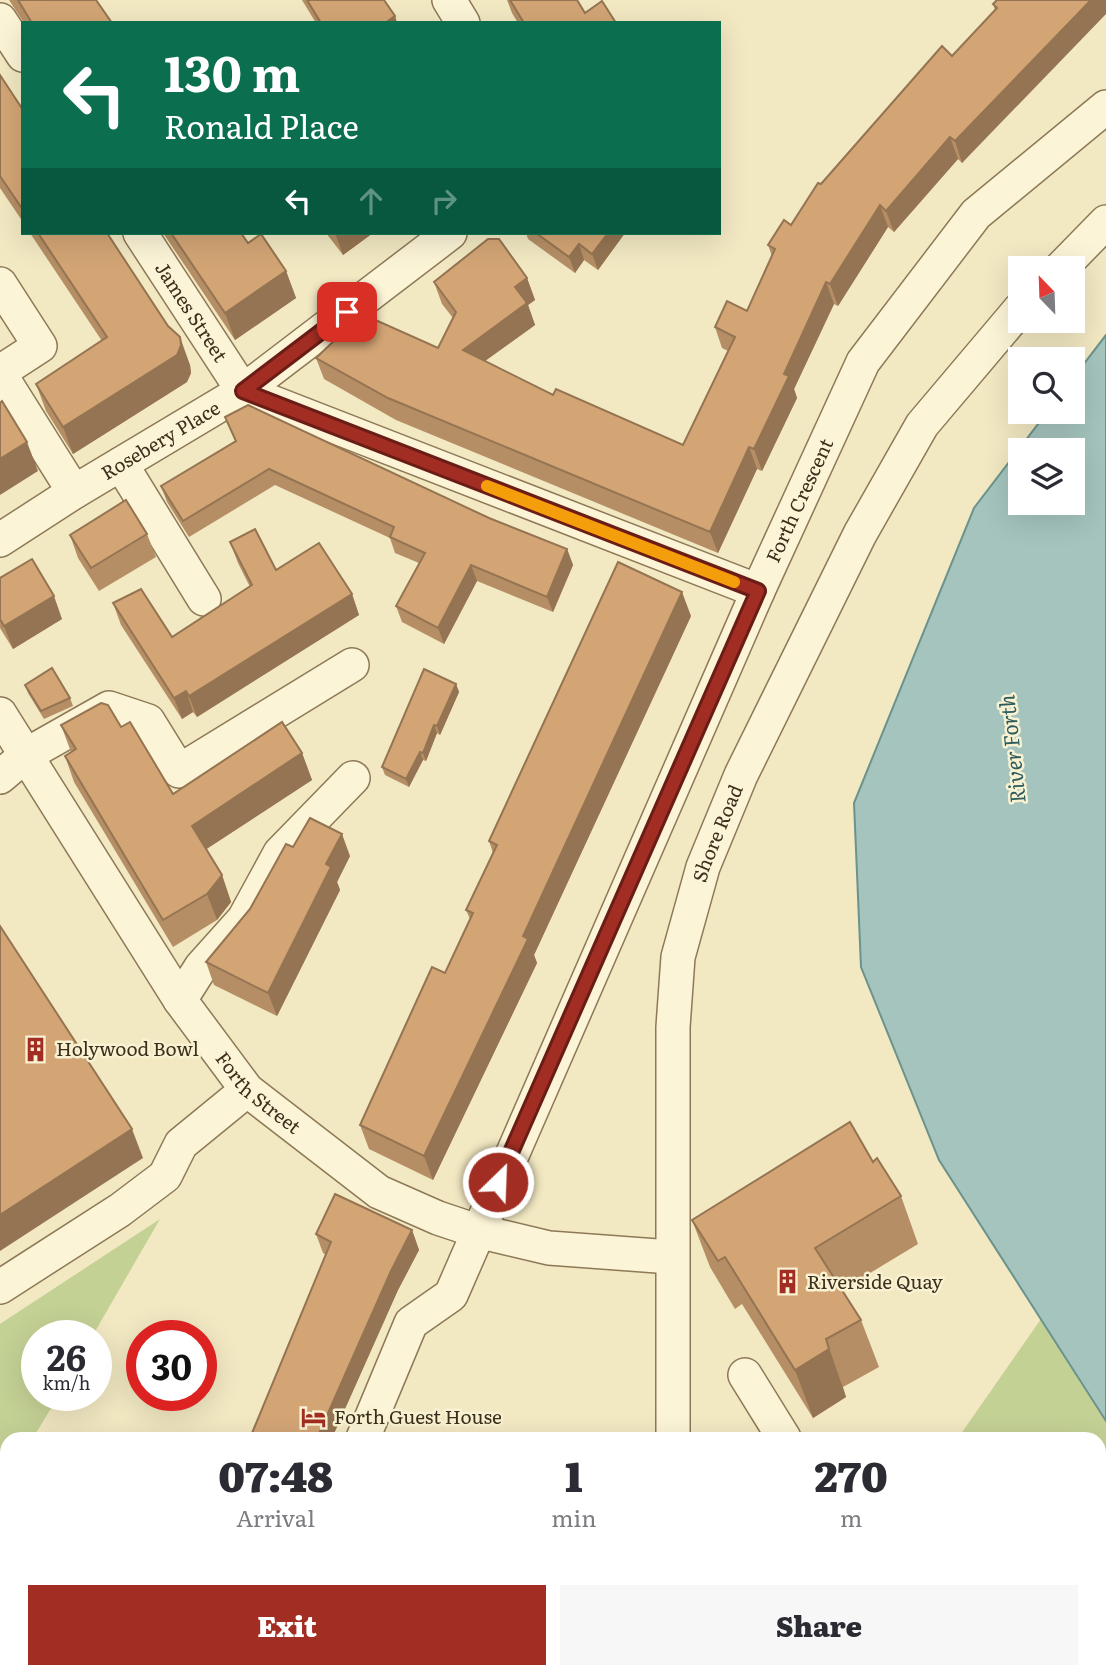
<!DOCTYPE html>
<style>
body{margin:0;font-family:Literata,serif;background:#f7f7f7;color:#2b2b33;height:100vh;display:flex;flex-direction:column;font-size:26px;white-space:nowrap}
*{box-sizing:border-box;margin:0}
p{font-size:23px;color:#7c7c81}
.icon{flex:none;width:38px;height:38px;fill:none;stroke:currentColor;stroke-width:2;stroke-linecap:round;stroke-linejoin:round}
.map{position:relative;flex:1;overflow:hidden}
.sheet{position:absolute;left:0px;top:1432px;width:1106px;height:247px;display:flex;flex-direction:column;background:#fff;border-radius:21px 21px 0 0;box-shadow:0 7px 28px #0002}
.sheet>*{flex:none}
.banner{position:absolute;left:21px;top:21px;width:700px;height:214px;border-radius:0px;box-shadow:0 7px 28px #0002;background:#0b6e4f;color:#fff;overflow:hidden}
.needle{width:46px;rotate:337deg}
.controls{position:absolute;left:1008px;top:256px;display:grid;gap:14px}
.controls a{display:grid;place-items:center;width:77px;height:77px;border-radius:0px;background:#fff;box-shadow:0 7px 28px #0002;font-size:35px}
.speed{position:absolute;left:21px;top:1320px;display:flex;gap:14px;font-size:35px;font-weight:700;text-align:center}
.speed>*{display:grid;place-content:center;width:91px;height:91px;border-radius:50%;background:#fff;box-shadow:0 7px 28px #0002;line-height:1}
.speed small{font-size:18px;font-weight:400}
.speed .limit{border:10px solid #d22;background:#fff;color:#111}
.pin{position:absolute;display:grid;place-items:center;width:60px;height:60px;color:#fff;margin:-30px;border-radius:14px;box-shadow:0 4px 10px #0006}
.me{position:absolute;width:77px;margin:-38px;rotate:24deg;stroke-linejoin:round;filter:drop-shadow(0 0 5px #0008)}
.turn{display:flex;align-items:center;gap:24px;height:147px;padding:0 28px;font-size:32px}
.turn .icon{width:91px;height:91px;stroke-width:2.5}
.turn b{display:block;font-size:49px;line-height:60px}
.lanes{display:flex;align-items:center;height:66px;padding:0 28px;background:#0003;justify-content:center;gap:35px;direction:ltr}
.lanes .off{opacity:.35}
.eta{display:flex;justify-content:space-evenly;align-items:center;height:119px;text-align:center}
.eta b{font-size:42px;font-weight:800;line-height:49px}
.cta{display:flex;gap:14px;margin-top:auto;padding:14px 28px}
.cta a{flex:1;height:80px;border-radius:0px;background:#a22d22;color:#fff;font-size:28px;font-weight:800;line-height:80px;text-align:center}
.cta a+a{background:#f7f7f7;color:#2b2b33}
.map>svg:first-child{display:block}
.green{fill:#c4d195}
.water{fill:#a5c4be;stroke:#6b938d;stroke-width:2;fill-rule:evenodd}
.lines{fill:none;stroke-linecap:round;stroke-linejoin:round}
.minor-casing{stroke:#8d7957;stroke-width:36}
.minor{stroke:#fcf4d6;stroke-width:33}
.rail-casing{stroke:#3c2f1d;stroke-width:8}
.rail{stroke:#f8f1d2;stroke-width:5;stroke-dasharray:16;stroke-linecap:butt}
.wall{fill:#b58e65}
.shaded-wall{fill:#947452}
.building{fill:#d3a575;stroke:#947452;stroke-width:2}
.route-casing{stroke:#691d16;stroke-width:18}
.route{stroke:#a22d22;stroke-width:12}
.slow{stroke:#f59e0b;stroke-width:12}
.labels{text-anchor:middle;stroke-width:5;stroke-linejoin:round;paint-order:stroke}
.street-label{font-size:19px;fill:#3c2f1d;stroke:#f8f1d2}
.poi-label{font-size:19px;fill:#3c2f1d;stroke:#f8f1d2;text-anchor:start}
.water-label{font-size:21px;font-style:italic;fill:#2b5b5d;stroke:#f8f1d2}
</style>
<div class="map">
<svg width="1106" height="1677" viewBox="0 0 1106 1677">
<rect width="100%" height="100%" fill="#f2e8c2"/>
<g class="green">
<polygon points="160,1219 93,1335 37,1335 37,1395 59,1395 33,1438 7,1438 7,1484 0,1496 0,1324"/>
<polygon points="1041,1319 1106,1421 1106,1677 1012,1677 1006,1671 1099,1671 1099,1438 958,1438"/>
</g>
<path class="water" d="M1106,335v1086l-167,-261 -78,-193 -7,-164 120,-295 74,-97h25v-33zM1020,450h53v52h-53z"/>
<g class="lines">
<defs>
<g id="minor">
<polyline points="449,0 463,23"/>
<polyline points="0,20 23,55"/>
<path id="s1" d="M140,233l103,158 515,200"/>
<polyline points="1061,268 1106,222"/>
<polyline points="0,284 40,346 0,372"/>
<polyline points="0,374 74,492"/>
<polyline points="121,464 204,599"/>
<path id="s2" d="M0,540l74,-48 169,-101 207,-158"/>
<path id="s3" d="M0,714l180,286 67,90 132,102 59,26 39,13 72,17 122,9"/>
<polyline points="0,777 26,755 109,708 148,721 179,771 352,665"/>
<polyline points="180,1000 201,967 244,919 280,853 353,778"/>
<polyline points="0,1287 120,1210 165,1176 181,1144 247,1090"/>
<polyline points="745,1375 784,1438"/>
<path id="s4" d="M363,1438l48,-115 40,-28 307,-704 105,-229 113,-148 130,-107"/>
<path id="s5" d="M673,1438v-411l5,-70 25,-90 38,-92 119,-241 62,-109 98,-116"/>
<polyline points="954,1671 960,1677"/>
<polyline points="263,1677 265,1671"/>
<polyline points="338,1677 343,1671"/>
</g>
</defs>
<use href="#minor" class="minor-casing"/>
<use href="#minor" class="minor"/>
<defs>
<g id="rail">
<polyline points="0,1608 7,1618"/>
<polyline points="0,1645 7,1655"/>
<polyline points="18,1671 22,1677"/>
<polyline points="44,1671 48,1677"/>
</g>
</defs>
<use href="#rail" class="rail-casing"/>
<use href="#rail" class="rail"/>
</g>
<g class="wall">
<polygon points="9,0 96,0 112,23 24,23"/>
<polygon points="302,0 384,0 395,16 397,23 316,23"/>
<polygon points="507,0 577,0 585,13 616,23 518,23 512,13"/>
<polygon points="1106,0 962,163 958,159 894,232 888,227 838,306 834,304 794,389 797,398 762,471 757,469 718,553 396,420 324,379 316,358 438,348 453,318 442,304 434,282 527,278 535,300 528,305 535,325 485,361 553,395 683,445 728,351 722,348 715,327 747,311 772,256 768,245 791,225 821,184 952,56 995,10 993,4"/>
<polygon points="0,75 23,110 23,222 0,188"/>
<polygon points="30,233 107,233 190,365 191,373 187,382 73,454 46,411 36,384 102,341"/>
<polygon points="163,233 241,233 248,243 286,271 296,298 235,340"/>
<polygon points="326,233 373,233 343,255"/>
<polygon points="526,233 625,233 598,270 584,260 575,273 528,239"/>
<polygon points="225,417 567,549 573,565 553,612 477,581 444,644 402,622 396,606 419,563 395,553 390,538 275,485 189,537 167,502 161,486 235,441"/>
<polygon points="147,534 156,557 99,591 78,558 70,535"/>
<polygon points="230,542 276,570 352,594 359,615 197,717 193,712 182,719 121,625 113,603 172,637 250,587 238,563"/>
<polygon points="0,578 62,619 13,649 0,628"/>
<polygon points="691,616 534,955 537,963 433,1180 369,1149 360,1125 445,973 470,919 466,910 493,853 489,841"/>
<polygon points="456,684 459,692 440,735 437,733 426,761 423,760 409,787 385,775 382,767"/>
<polygon points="25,685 70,698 73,706 44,719 28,693"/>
<polygon points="61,725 121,727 173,794 302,753 312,780 206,849 222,875 231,902 217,920 173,947 74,782 65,756 71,752"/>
<polygon points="293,847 350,856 337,882 340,890 277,1016 214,985 206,962 250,909"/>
<polygon points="873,1162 901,1196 918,1244 842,1290 861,1320 879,1367 843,1387 846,1397 813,1418 742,1304 735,1309 710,1267 692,1220"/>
<polygon points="412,1230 419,1250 398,1290 332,1438 250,1438 326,1255 323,1253 316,1234"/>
<polygon points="446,1671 566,1671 560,1677 448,1677"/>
<polygon points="809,1671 915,1671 921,1677 820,1677"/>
</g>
<g class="shaded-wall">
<polygon points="1091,0 1106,0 1106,14 962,163 955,141"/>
<polygon points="395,16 397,23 385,23"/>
<polygon points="950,137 958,159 894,232 886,211"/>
<polygon points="880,205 888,227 838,306 830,284"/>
<polygon points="335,233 373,233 343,255"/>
<polygon points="608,233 625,233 598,270 592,254"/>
<polygon points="579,244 584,260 575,273 569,257"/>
<polygon points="286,271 296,298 235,340 225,313"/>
<polygon points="527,278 535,300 528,305 535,325 471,371 463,350 515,287"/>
<polygon points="826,282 834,304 794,389 797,398 762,471 754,449 784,374"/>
<polygon points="180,337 190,365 191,373 187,382 73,454 63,427"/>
<polygon points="27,442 38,471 0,495 0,459"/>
<polygon points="749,447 757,469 718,553 710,532"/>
<polygon points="567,549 573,565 553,612 547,597"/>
<polygon points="471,565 477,581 444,644 438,628"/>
<polygon points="682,592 691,616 534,955 537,963 433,1180 424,1156 523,936"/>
<polygon points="352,594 359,615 197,717 189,696"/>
<polygon points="54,596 62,619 13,649 4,626"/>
<polygon points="456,684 459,692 440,735 437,726"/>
<polygon points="186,691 193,712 182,719 174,698"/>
<polygon points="434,725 437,733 426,761 423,753"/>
<polygon points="420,752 423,760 409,787 406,779"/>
<polygon points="302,753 312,780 202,852 192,826"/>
<polygon points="342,834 350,856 337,882 340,890 277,1016 268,993 326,864"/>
<polygon points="222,875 231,902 217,920 207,894"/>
<polygon points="132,1129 143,1158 0,1251 0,1215"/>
<polygon points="412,1230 419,1250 398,1290 332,1438 317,1438 391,1271"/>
<polygon points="826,1339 846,1397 813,1418 795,1370"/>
<polygon points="222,1671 238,1671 235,1677 220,1677"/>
<polygon points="528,1671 566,1671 560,1677 530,1677"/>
</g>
<g class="building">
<polygon points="18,0 96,0 112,23 32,23"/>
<polygon points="307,0 384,0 395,16 385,23 321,23"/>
<polygon points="510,0 577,0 585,13 602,1 616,23 524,23"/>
<polygon points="997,0 1091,0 955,141 950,137 886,211 880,205 830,284 826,282 784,374 789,376 754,449 749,447 710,532 388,398 316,358 362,314 438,348 456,312 434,282 488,239 499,239 527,278 515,287 527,303 463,350 553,395 556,389 683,445 735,337 715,327 727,301 747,311 775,249 768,245 784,220 791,225 818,183 821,184 942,46 952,56 997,8 993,4"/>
<polygon points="0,75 23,110 23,210 0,176"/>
<polygon points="38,233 107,233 168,326 180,337 181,345 177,355 63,427 36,384 107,337"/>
<polygon points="171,233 241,233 248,243 261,234 286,271 225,313"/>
<polygon points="536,233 608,233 592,254 579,244 569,257"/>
<polygon points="2,401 27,442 0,459 0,403"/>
<polygon points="248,405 489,518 567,549 547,597 471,565 438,628 396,606 425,553 390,537 394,527 269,469 183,521 161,486 236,441 225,417"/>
<polygon points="126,500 147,534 91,568 70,535"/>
<polygon points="255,529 276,570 319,543 352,594 189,696 186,691 174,698 113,603 141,589 172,637 252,585 230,542"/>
<polygon points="32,559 54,596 4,626 0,619 0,578"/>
<polygon points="618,562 682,592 523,936 528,939 424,1156 360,1125 432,967 445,973 473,913 466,910 497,845 489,841"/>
<polygon points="52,668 70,698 41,711 25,685"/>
<polygon points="424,669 456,684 437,726 434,725 423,753 420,752 406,779 382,767"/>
<polygon points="101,703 108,705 121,727 130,722 173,794 282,722 302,753 192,826 222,875 207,894 163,920 65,756 76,749 61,725"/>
<polygon points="310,818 342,834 326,864 331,867 268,993 206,962 250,909 286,844 293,847"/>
<polygon points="0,926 132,1129 0,1215"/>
<polygon points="850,1122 873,1162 877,1158 901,1196 815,1248 861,1320 826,1339 829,1349 795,1370 725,1257 718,1261 692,1220"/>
<polygon points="335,1194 412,1230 391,1271 317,1438 250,1438 331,1242 316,1234"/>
<polygon points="160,1671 222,1671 220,1677 158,1677"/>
<polygon points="450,1671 530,1671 535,1677 455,1677"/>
<polygon points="834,1671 915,1671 921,1677 841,1677"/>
</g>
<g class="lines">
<defs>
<polyline id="route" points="347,312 243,391 758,591 498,1182"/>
</defs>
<use href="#route" class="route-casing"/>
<use href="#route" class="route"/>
<polyline class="slow" points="487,486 734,582"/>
</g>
<defs>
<symbol id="building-bare" viewBox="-9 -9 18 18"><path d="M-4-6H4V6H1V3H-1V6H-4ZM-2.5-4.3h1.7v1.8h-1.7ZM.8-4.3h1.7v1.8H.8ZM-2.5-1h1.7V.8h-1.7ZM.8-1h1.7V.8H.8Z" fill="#a22d22" stroke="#f8f1d2" stroke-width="2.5" paint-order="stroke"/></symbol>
<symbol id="hotel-bare" viewBox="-9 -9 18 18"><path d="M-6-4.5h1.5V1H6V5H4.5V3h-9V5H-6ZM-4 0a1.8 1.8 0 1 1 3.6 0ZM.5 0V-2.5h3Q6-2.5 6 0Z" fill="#a22d22" stroke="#f8f1d2" stroke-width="2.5" paint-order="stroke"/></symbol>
</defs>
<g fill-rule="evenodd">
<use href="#building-bare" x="18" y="1032" width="35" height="35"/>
<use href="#building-bare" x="770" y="1264" width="35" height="35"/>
<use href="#hotel-bare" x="296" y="1400" width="35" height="35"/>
</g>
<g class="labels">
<g class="street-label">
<text dy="7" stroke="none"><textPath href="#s1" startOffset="94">James Street</textPath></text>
<text dy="7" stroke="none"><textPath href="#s2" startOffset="189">Rosebery Place</textPath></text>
<text dy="7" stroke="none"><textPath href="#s4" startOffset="1041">Forth Crescent</textPath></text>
<text dy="7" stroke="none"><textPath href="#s5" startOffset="611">Shore Road</textPath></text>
<text dy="7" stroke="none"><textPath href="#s3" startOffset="460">Forth Street</textPath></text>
</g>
<g class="poi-label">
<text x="56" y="1056">Holywood Bowl</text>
<text x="807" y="1289">Riverside Quay</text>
<text x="334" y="1424">Forth Guest House</text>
</g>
<g class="water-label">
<text transform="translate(1013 749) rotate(-96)" y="7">River Forth</text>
</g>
</g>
</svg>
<div class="controls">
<a><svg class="needle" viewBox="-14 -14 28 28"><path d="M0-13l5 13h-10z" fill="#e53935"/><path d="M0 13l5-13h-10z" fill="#7c7c81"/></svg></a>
<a><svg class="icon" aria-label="search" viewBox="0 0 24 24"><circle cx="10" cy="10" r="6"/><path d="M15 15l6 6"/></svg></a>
<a><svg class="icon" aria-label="layers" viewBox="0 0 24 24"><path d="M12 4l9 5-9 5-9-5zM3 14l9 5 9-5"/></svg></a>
</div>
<div class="speed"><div>26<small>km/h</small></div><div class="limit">30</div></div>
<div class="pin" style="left:347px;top:312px;background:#d93025"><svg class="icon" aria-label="arrive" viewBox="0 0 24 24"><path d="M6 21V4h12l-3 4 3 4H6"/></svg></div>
<svg class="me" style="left:498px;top:1182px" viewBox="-20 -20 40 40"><circle r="17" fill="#a22d22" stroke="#fff" stroke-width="3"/><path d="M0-11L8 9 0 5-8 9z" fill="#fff"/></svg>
<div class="banner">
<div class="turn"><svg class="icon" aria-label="left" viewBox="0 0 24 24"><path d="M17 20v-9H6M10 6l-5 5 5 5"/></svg><div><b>130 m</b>Ronald Place</div></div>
<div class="lanes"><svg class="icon" aria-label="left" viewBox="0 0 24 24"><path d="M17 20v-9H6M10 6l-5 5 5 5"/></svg><svg class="icon off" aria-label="ahead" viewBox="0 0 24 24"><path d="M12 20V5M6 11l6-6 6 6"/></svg><svg class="icon off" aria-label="right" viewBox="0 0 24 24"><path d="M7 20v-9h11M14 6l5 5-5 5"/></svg></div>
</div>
<section class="sheet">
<div class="eta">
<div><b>07:48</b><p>Arrival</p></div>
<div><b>1</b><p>min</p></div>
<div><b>270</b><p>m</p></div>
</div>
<div class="cta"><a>Exit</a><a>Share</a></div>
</section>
</div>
